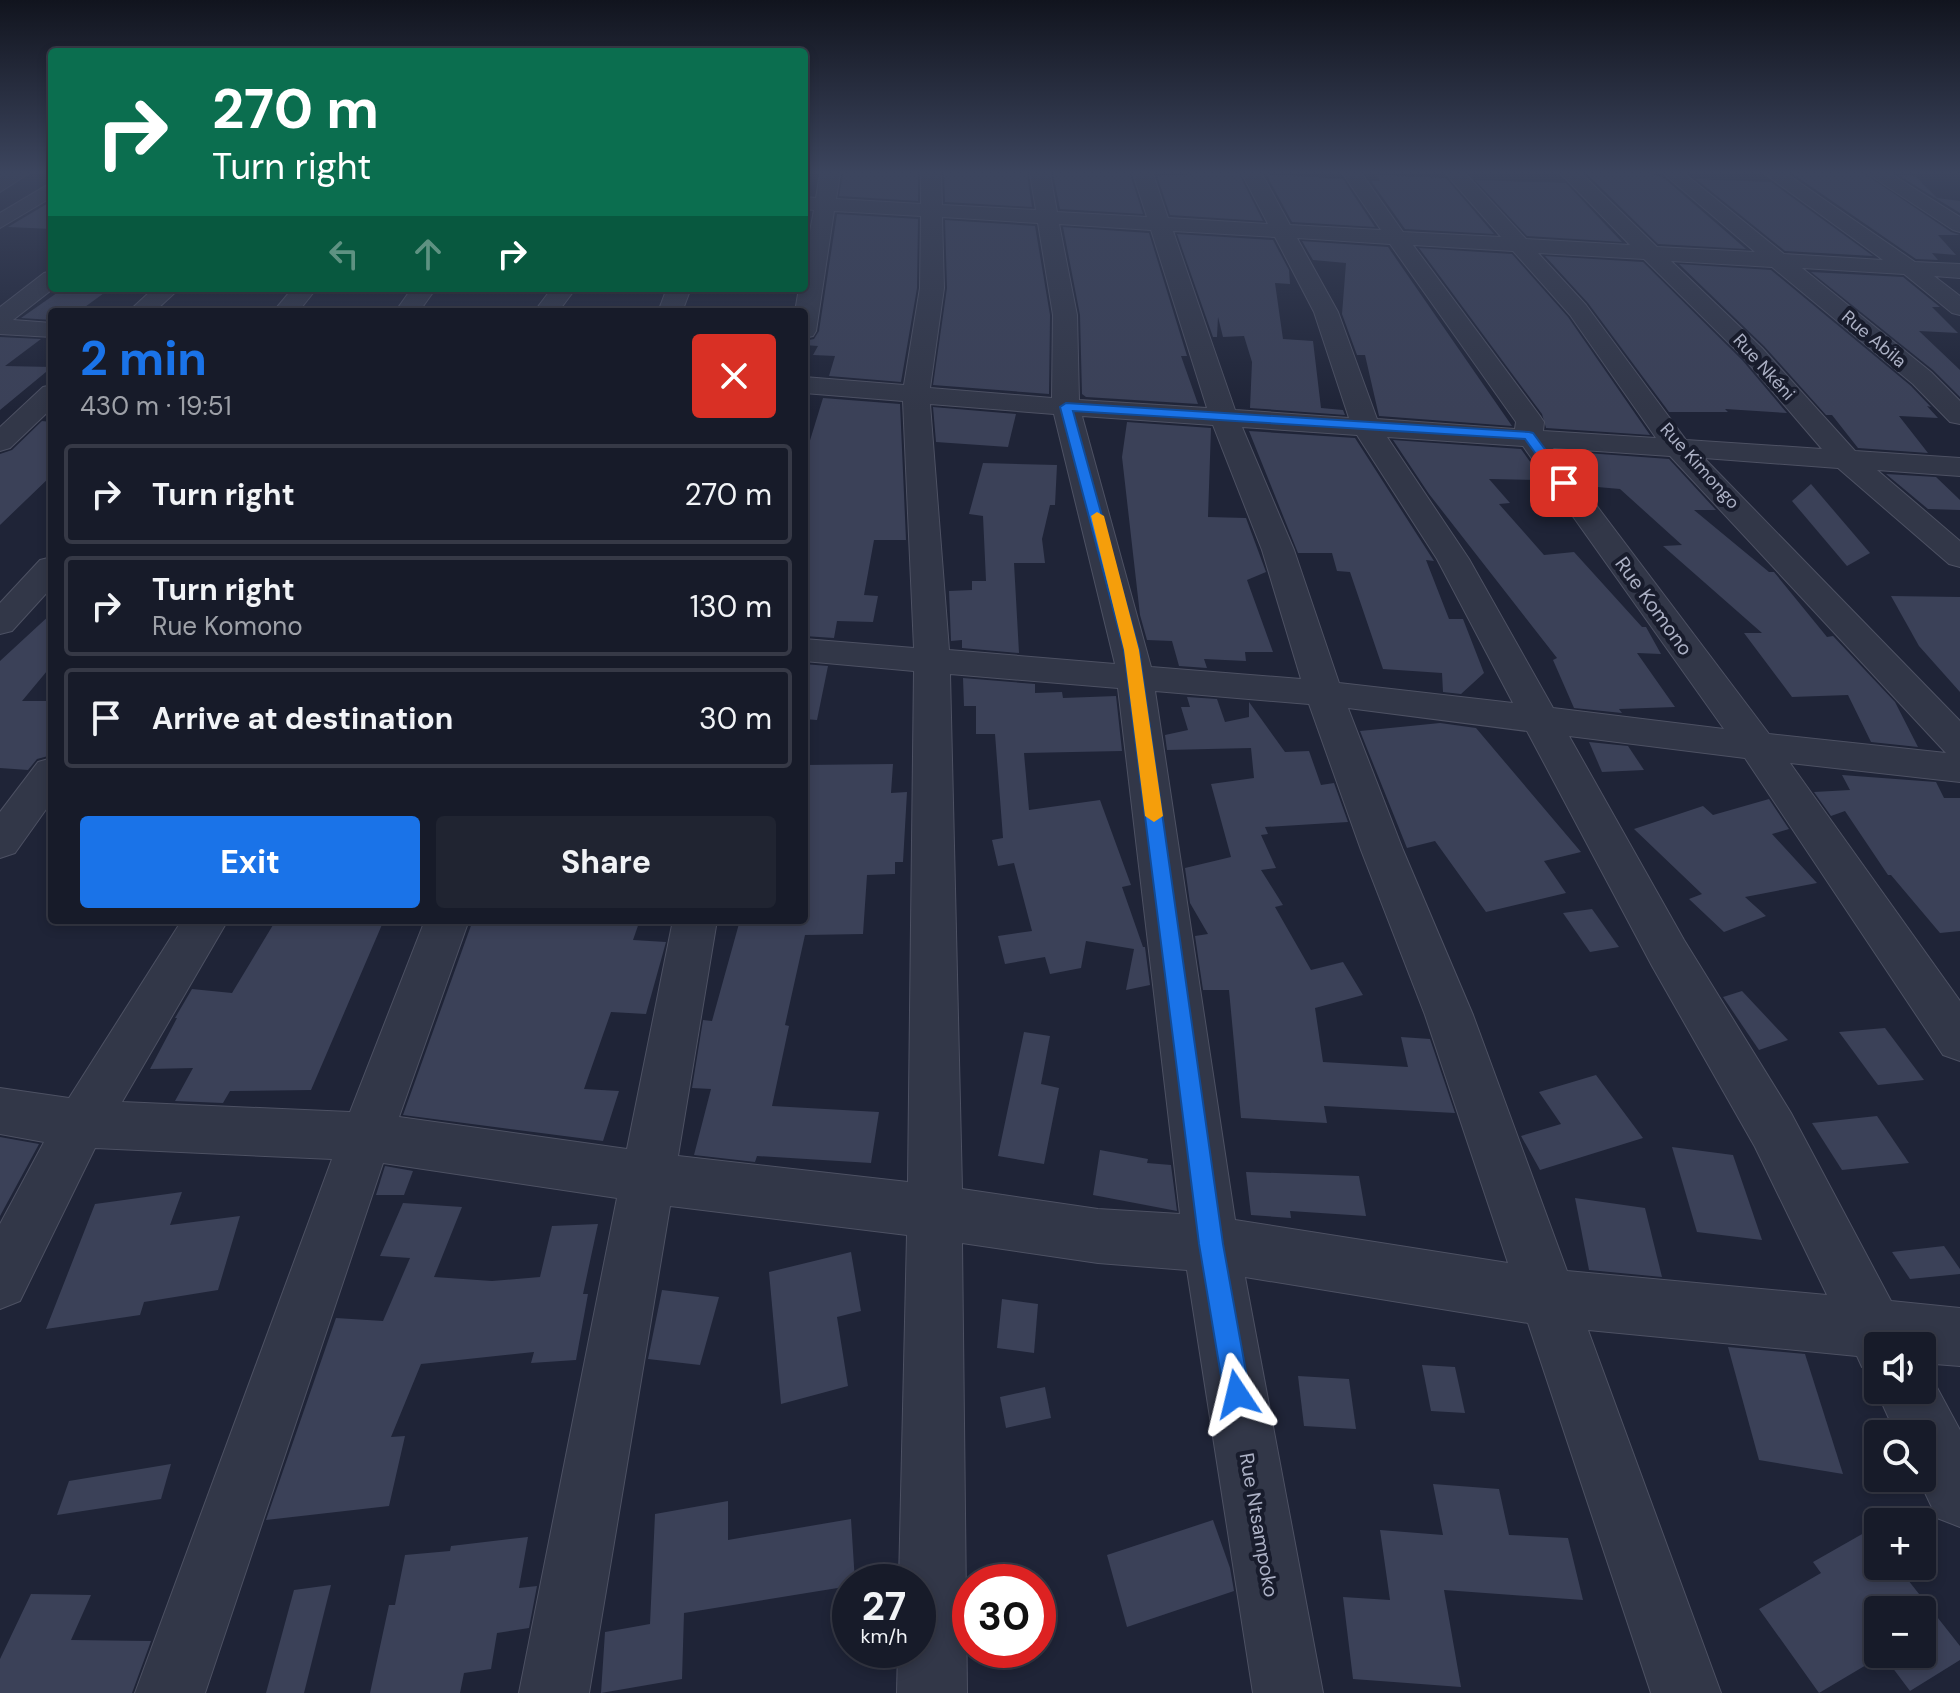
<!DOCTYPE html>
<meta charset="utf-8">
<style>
body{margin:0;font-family:"DM Sans",sans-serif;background:#202431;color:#f1f3f6;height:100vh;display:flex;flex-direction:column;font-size:30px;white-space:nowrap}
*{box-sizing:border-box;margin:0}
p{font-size:26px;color:#9ea1a8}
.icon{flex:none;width:44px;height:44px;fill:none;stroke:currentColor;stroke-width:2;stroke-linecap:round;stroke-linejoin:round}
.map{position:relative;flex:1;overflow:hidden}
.panel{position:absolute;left:48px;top:308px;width:760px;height:616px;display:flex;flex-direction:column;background:#171b29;border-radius:8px;box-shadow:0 4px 12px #0003,0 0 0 2px #363946}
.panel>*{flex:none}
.hud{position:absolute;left:48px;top:48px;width:760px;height:244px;border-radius:8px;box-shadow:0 4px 12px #0003,0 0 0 2px #363946;background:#0b6e4f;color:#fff;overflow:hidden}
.buttons{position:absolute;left:1864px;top:1332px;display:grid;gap:16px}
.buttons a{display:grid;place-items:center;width:72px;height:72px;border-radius:8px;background:#171b29;box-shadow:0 4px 12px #0003,0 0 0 2px #363946;font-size:40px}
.speed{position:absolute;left:832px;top:1564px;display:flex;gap:16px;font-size:40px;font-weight:700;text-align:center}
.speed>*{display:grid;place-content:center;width:104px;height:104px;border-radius:50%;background:#171b29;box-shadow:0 4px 12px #0003,0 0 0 2px #363946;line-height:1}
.speed small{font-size:20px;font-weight:400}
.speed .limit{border:12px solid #d22;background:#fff;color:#111}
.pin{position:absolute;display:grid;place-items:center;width:68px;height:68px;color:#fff;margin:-34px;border-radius:16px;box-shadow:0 4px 12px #0006}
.me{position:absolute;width:88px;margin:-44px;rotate:350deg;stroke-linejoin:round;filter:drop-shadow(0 0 6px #0008)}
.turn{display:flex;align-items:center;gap:28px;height:168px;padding:0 32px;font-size:36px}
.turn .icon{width:104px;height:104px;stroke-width:2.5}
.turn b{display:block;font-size:56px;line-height:68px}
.lanes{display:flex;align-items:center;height:76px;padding:0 32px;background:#0003;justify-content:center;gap:40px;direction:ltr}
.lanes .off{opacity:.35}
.round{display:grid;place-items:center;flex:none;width:84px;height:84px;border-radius:8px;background:#202431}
.summary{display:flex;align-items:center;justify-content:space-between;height:136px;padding:0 32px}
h1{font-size:48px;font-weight:700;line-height:60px;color:#1a73e8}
.cta{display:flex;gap:16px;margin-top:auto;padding:16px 32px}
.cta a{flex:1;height:92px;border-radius:8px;background:#1a73e8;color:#fff;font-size:32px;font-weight:700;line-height:92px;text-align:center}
.cta a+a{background:#202431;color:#f1f3f6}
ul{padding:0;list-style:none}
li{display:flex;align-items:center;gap:24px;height:100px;margin:0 16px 12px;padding:0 16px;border:4px solid #363946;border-radius:8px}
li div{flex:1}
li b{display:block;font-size:30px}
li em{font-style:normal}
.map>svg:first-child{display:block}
.building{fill:#3b4158;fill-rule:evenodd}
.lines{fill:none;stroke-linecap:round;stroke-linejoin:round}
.minor-casing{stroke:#4d5163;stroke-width:2}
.minor{fill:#323748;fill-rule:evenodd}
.route{fill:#1a73e8;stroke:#114b97;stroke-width:2}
.slow{fill:#f59e0b}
.labels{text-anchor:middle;stroke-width:8;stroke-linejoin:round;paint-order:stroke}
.far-street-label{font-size:18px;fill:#acb1c5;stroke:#181c2c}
.street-label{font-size:20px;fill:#acb1c5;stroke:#181c2c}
</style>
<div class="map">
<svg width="1960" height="1693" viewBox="0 0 1960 1693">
<rect width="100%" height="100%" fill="#1f2437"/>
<g class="building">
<polygon points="843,174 918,174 918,201 839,196"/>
<polygon points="944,174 1027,174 1032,207 945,202"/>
<polygon points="1053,174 1130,174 1143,214 1060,209"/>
<polygon points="1198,174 1239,174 1263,221 1170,215 1157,176"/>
<polygon points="1266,174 1343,179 1375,227 1292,222"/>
<polygon points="1587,174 1651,174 1664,178 1746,249 1658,244"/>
<polygon points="1793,174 1865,174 1951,232 1960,235 1938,235 1956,255 1932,253 1938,260 1916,259"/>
<polygon points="1376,175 1446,178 1494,234 1405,229 1371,181 1380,181"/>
<polygon points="1898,175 1915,176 1937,198 1960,201 1960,213"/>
<polygon points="1696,179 1771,182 1873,256 1785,251"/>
<polygon points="1475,180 1566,183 1622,242 1527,236"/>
<polygon points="52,202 52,229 8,227 50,202"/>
<polygon points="837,214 918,219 917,288 901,382 829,376 835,356 813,355 818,346 804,345 804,341 814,339 819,331"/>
<polygon points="945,220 1035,226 1050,315 1049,394 933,385 947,288"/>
<polygon points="1063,227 1149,233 1187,356 1181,356 1198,404 1086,397 1082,394 1080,315"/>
<polygon points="1177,234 1273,240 1289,270 1290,284 1275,283 1283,339 1313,341 1321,408 1343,410 1345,415 1250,408 1252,362 1244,336 1223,337 1218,317 1217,337 1213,337"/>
<polygon points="1302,241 1388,247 1512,426 1379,416 1365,355 1357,355 1342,314 1346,263 1313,260"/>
<polygon points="1419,248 1512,254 1568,317 1650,435 1546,428 1542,414"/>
<polygon points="1545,256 1643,262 1742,360 1787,413 1725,409 1728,412 1669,412 1588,303"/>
<polygon points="1679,264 1771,270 1911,386 1931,407 1927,406 1938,418 1899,416 1928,453 1858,448 1832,415 1826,415 1764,346"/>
<polygon points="1811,272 1903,277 1940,307 1932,307 1958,333 1919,331 1960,370 1960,397 1933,370"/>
<polygon points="64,288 111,288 78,312 52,312 52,320 21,318"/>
<polygon points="0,337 41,339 5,366 52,367 0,410"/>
<polygon points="823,398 900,404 906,540 874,540 864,595 878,596 873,622 837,621 834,638 804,636 804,460"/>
<polygon points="933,407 1016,414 1008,447 936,442"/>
<polygon points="42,421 52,422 52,475 0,525 0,454 12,450"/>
<polygon points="1127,422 1211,428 1208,517 1246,518 1266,572 1247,580 1273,652 1245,652 1246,661 1204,659 1207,668 1179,666 1172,641 1147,640 1140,615 1122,457"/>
<polygon points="1249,431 1355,438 1434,561 1426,560 1449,619 1463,619 1484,673 1461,694 1443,692 1442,673 1383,669 1350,572 1337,571 1332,553 1298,553"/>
<polygon points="1393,440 1521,449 1543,480 1489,479 1510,503 1499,504 1544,555 1574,552 1642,627 1646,627 1661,654 1637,653 1675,707 1619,709 1622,713 1574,708 1553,660 1557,658 1429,494"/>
<polygon points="1559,451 1669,459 1716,510 1694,510 1769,572 1774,572 1827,637 1833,636 1895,702 1918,747 1871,742 1848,695 1792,697 1744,633 1762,633 1663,546 1682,545 1620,489 1586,486"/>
<polygon points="983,463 1057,465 1055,505 1050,505 1042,539 1045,563 1014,563 1019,653 962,648 962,640 951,641 949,591 972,590 972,581 986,581 983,516 969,514"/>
<polygon points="1886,474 1936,477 1960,500 1960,510 1928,509"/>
<polygon points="1811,484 1870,553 1847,566 1792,501"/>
<polygon points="1891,596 1960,597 1960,692 1919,646"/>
<polygon points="52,613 52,665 22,701 52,701 52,755 37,759 28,770 0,768 0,661"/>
<polygon points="804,664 828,666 817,720 804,719"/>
<polygon points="963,678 1035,684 1035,693 1062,692 1063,698 1116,696 1122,751 1024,753 1029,810 1100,800 1131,885 1122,887 1143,947 1145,947 1150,985 1126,990 1134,949 1086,941 1081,968 1050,974 1045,957 1005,964 998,936 1032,931 1014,863 998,866 992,840 1003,838 995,734 976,734 976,706 964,706"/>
<polygon points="1187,697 1217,699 1225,722 1249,717 1249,702 1285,752 1309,751 1321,785 1334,783 1348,822 1265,827 1268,834 1261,835 1276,868 1261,870 1283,905 1275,907 1311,970 1343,962 1363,995 1315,1008 1323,1062 1408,1067 1401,1037 1430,1039 1455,1113 1324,1106 1327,1123 1241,1118 1229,990 1203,990 1195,936 1208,934 1190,903 1185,868 1231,857 1211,784 1254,778 1251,748 1167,750 1165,735 1188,730 1181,707 1190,707"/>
<polygon points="1440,723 1476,728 1581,852 1544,861 1566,893 1486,912 1435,841 1407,848 1360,731"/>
<polygon points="1589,742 1628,746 1644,770 1602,772"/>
<polygon points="893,764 891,793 907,792 903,862 895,862 895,874 867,875 863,934 805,935 785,1025 789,1026 772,1106 879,1112 871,1163 757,1156 755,1162 694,1155 711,1089 692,1088 703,1020 712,1021 740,920 804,920 804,765"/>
<polygon points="1842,775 1936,782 1944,798 1960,798 1960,931 1940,933 1891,875 1888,875 1845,811 1831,816 1814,792 1850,790"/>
<polygon points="1769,799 1789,829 1772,834 1817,883 1745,897 1766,916 1724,932 1689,899 1702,894 1634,829 1703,806 1713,815"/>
<polygon points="1592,909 1619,947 1590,952 1563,913"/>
<polygon points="276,920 384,920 311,1090 230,1091 223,1103 175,1101 193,1068 150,1069 177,1018 175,1018 192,989 232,993"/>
<polygon points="473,920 640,920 633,940 666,942 646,1014 611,1012 584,1089 619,1091 603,1141 403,1115"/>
<polygon points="1742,991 1788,1040 1759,1050 1723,997"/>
<polygon points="1885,1028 1924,1080 1878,1085 1839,1032"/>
<polygon points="1024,1032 1050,1036 1041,1084 1059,1088 1044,1164 998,1156"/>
<polygon points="1596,1075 1643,1138 1540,1170 1521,1136 1561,1124 1539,1092"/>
<polygon points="1877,1116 1909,1163 1842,1170 1812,1123"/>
<polygon points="0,1137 39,1144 0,1216"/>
<polygon points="1672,1147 1733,1155 1762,1240 1697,1232"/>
<polygon points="1100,1150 1148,1159 1147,1163 1171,1165 1177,1211 1093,1195"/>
<polygon points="385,1166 413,1171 404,1195 376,1195"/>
<polygon points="1246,1172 1359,1176 1366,1216 1290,1211 1291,1218 1251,1215"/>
<polygon points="182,1192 170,1225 240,1216 218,1290 144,1302 140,1315 46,1329 95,1204"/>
<polygon points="1575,1198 1645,1208 1662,1277 1589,1270"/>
<polygon points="403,1203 462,1207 434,1277 492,1281 540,1277 552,1226 598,1224 583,1294 588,1294 576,1360 531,1363 534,1352 421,1364 391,1437 405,1436 389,1506 266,1520 336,1318 383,1321 410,1258 380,1256"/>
<polygon points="1944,1246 1960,1269 1960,1274 1910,1279 1892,1252"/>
<polygon points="851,1252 861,1311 837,1317 848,1386 781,1404 769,1272"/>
<polygon points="662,1290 719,1297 700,1365 648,1359"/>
<polygon points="1002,1299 1038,1304 1034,1353 997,1348"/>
<polygon points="1728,1347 1805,1354 1843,1474 1759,1460"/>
<polygon points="1422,1365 1455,1367 1465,1413 1431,1411"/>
<polygon points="1298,1376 1349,1379 1356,1429 1304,1426"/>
<polygon points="1045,1387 1051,1418 1006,1428 1000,1397"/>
<polygon points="171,1464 161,1499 57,1515 69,1481"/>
<polygon points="1433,1484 1499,1489 1509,1535 1568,1538 1583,1600 1444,1590 1461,1687 1353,1679 1343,1597 1390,1600 1380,1530 1443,1535"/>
<polygon points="728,1501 728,1540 851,1519 855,1582 850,1582 850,1586 684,1613 682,1679 601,1693 605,1632 650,1624 655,1514"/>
<polygon points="1213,1520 1230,1568 1234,1591 1127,1627 1107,1555"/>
<path d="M1878,1525v41h19l63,80v14l-50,31 -27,-36 -64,38 -60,-84 62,-36 -8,-11zM1878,1610h44v44h-44z"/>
<polygon points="528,1537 519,1588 537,1586 529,1628 497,1633 491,1669 464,1673 460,1693 370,1693 389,1605 395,1605 405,1555 450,1551 451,1546"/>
<polygon points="331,1585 304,1693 266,1693 294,1590"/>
<polygon points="31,1594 91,1595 71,1640 151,1641 132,1693 0,1693 0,1659"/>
</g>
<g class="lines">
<defs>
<g id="minor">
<polygon points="5,174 28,174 0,192 0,177"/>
<path d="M820,174h20l-4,25 85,5v-30h20l1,31 94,5 -6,-36h20l7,38 90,5 -14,-43h20l15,44 100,6 -26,-50h20l28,51 91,5 -38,-56h19l41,58 98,5 -55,-63h20l60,65 104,6 -69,-71h21l75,73 98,5 -91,-78h21l99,80 99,6 -118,-86h22l128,88 45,2v14l-26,-2 26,20v19l-8,-2 -48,-39 -102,-6 129,104 29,29v23l-10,-2 -37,-38 -141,-117 -101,-6 91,87 93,103 105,7v18l-83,-6 83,71v26l-11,-3 -111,-96 -134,-10 256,263v61l-170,-19 170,238v60l-17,-6 -198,-297 -176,-22 115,204 107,173 100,188 69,7v58l-38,-3v-17h-44v27l-16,-6 -5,-11 -269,-26 133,363h-70l-123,-370 -283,-46 78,416h-70l-66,-423 -89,-7 -136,-20 5,450h-70l1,-43h20v-68h-19l8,-347 -237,-29 -81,487h-70l98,-495 -234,-35 -178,530h-70l197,-534 -237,-11 -75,153 -20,8v-85l44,-82 -44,-8v-46l69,10 113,-178h46l-106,182 228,10 75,-192h44l-70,197 228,32 46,-229h44l-39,236 230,26 6,-511 -110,-10v-22l110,9 -11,-247 -99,-8v-16l100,8 16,-97 1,-72 -87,-5 -18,120 -3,5 -9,2v-26h-9l4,-24h5v-25l10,-53 -10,-1v-12l12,1zM942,217l96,6 15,92 -1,83 -122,-10 14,-100zM1059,224l92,6 56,178 -128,-8 -2,-85zM1173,231l102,6 39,75 35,106 -114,-8zM1297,238l93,6 126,178 -1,7 -138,-10 -39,-107zM1413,245l100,6 57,64 86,123 -113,-7 1,-9 -4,-6zM1538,253l106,6 100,99 78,91 -136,-9 -100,-135zM930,404l124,10 61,250 -166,-14zM1082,416l131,9 49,125 39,129 -150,-12zM1242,427l115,8 80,124 76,144 -174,-20 -45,-133zM1387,437l136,9 201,283 -171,-21 -84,-149zM1553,448l117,8 276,297 -177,-19zM950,674l168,14 62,526 -82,-5 -136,-20zM1155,691l154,13 52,146 64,165 83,248 -273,-43zM1348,708l179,23 125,235 103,181 72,148 -260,-24 -94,-256 -70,-165z"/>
<polygon points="1868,174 1891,174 1960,217 1960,232 1953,230"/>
<polygon points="52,182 52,197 0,228 0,213"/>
<polygon points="52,271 54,288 13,320 52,323 52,337 0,334 0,307 44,273"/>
<polygon points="154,288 180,288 154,312 128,312"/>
<polygon points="293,288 317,288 298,312 273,312"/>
<polygon points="412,288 436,288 419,312 395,312"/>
<polygon points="552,288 576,288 558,312 534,312"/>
<polygon points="667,288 691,288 682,312 658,312"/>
<polygon points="52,385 52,408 10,448 0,451 0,427 43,387"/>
<polygon points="52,557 52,587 12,631 0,634 0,603 40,560"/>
<polygon points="52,758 52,801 15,853 0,858 0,812 38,762"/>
<polygon points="1922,1367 1927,1369 1960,1430 1960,1527 1937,1518 1918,1478 1922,1478 1922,1434 1896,1434 1876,1390 1878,1385 1878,1390 1922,1390"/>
</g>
</defs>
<use href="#minor" class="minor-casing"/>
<use href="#minor" class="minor"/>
</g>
<linearGradient id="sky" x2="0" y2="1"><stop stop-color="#11141e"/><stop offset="0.42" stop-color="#3c455e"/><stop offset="1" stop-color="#3c455e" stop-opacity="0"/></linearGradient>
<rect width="1960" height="411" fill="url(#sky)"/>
<polygon class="route" points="1066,403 1529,432 1533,433 1570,483 1559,486 1525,439 1073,411 1139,650 1223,1244 1250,1394 1246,1403 1237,1407 1228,1403 1224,1394 1199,1244 1124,650 1060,407"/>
<polygon class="slow" points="1097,512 1104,516 1139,650 1163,816 1154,822 1145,816 1124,650 1091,516"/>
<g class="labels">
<g class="far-street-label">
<text transform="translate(1874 339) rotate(40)" y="6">Rue Abila</text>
<text transform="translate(1764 367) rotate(48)" y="6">Rue Nkéni</text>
<text transform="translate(1700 466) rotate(48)" y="6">Rue Kimongo</text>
</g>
<g class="street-label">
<text transform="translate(1654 606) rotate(54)" y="7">Rue Komono</text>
<text transform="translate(1259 1525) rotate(80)" y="7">Rue Ntsampoko</text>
</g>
</g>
</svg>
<div class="buttons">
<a><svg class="icon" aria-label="sound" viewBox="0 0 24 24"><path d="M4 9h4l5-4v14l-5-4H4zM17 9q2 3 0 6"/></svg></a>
<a><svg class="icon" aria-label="search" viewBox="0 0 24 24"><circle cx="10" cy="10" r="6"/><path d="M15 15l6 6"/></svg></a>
<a>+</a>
<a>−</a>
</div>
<div class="speed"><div>27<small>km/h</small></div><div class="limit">30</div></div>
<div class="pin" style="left:1564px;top:483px;background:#d93025"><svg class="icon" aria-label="arrive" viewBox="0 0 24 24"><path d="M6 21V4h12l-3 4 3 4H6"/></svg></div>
<svg class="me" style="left:1237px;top:1394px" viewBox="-20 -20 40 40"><path d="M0-17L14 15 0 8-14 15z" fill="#1a73e8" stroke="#fff" stroke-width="4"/></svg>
<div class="hud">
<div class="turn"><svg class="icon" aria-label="right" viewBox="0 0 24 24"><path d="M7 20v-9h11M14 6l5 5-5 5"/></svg><div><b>270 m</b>Turn right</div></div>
<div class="lanes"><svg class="icon off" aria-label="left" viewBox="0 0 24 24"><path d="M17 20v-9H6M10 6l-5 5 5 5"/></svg><svg class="icon off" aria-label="ahead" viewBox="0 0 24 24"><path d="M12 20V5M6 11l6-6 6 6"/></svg><svg class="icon" aria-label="right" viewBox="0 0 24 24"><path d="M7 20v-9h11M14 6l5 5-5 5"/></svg></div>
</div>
<section class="panel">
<div class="summary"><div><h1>2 min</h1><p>430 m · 19:51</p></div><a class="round" style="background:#d93025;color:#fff"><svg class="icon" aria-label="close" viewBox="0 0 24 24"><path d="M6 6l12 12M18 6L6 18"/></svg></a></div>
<ul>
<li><svg class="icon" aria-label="right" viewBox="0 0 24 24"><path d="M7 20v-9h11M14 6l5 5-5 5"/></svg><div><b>Turn right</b></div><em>270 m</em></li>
<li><svg class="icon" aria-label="right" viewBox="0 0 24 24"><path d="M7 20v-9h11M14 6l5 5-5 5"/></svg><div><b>Turn right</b><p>Rue Komono</p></div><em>130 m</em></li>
<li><svg class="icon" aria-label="arrive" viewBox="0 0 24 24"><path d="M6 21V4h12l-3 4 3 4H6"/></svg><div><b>Arrive at destination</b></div><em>30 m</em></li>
</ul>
<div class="cta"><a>Exit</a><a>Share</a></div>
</section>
</div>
